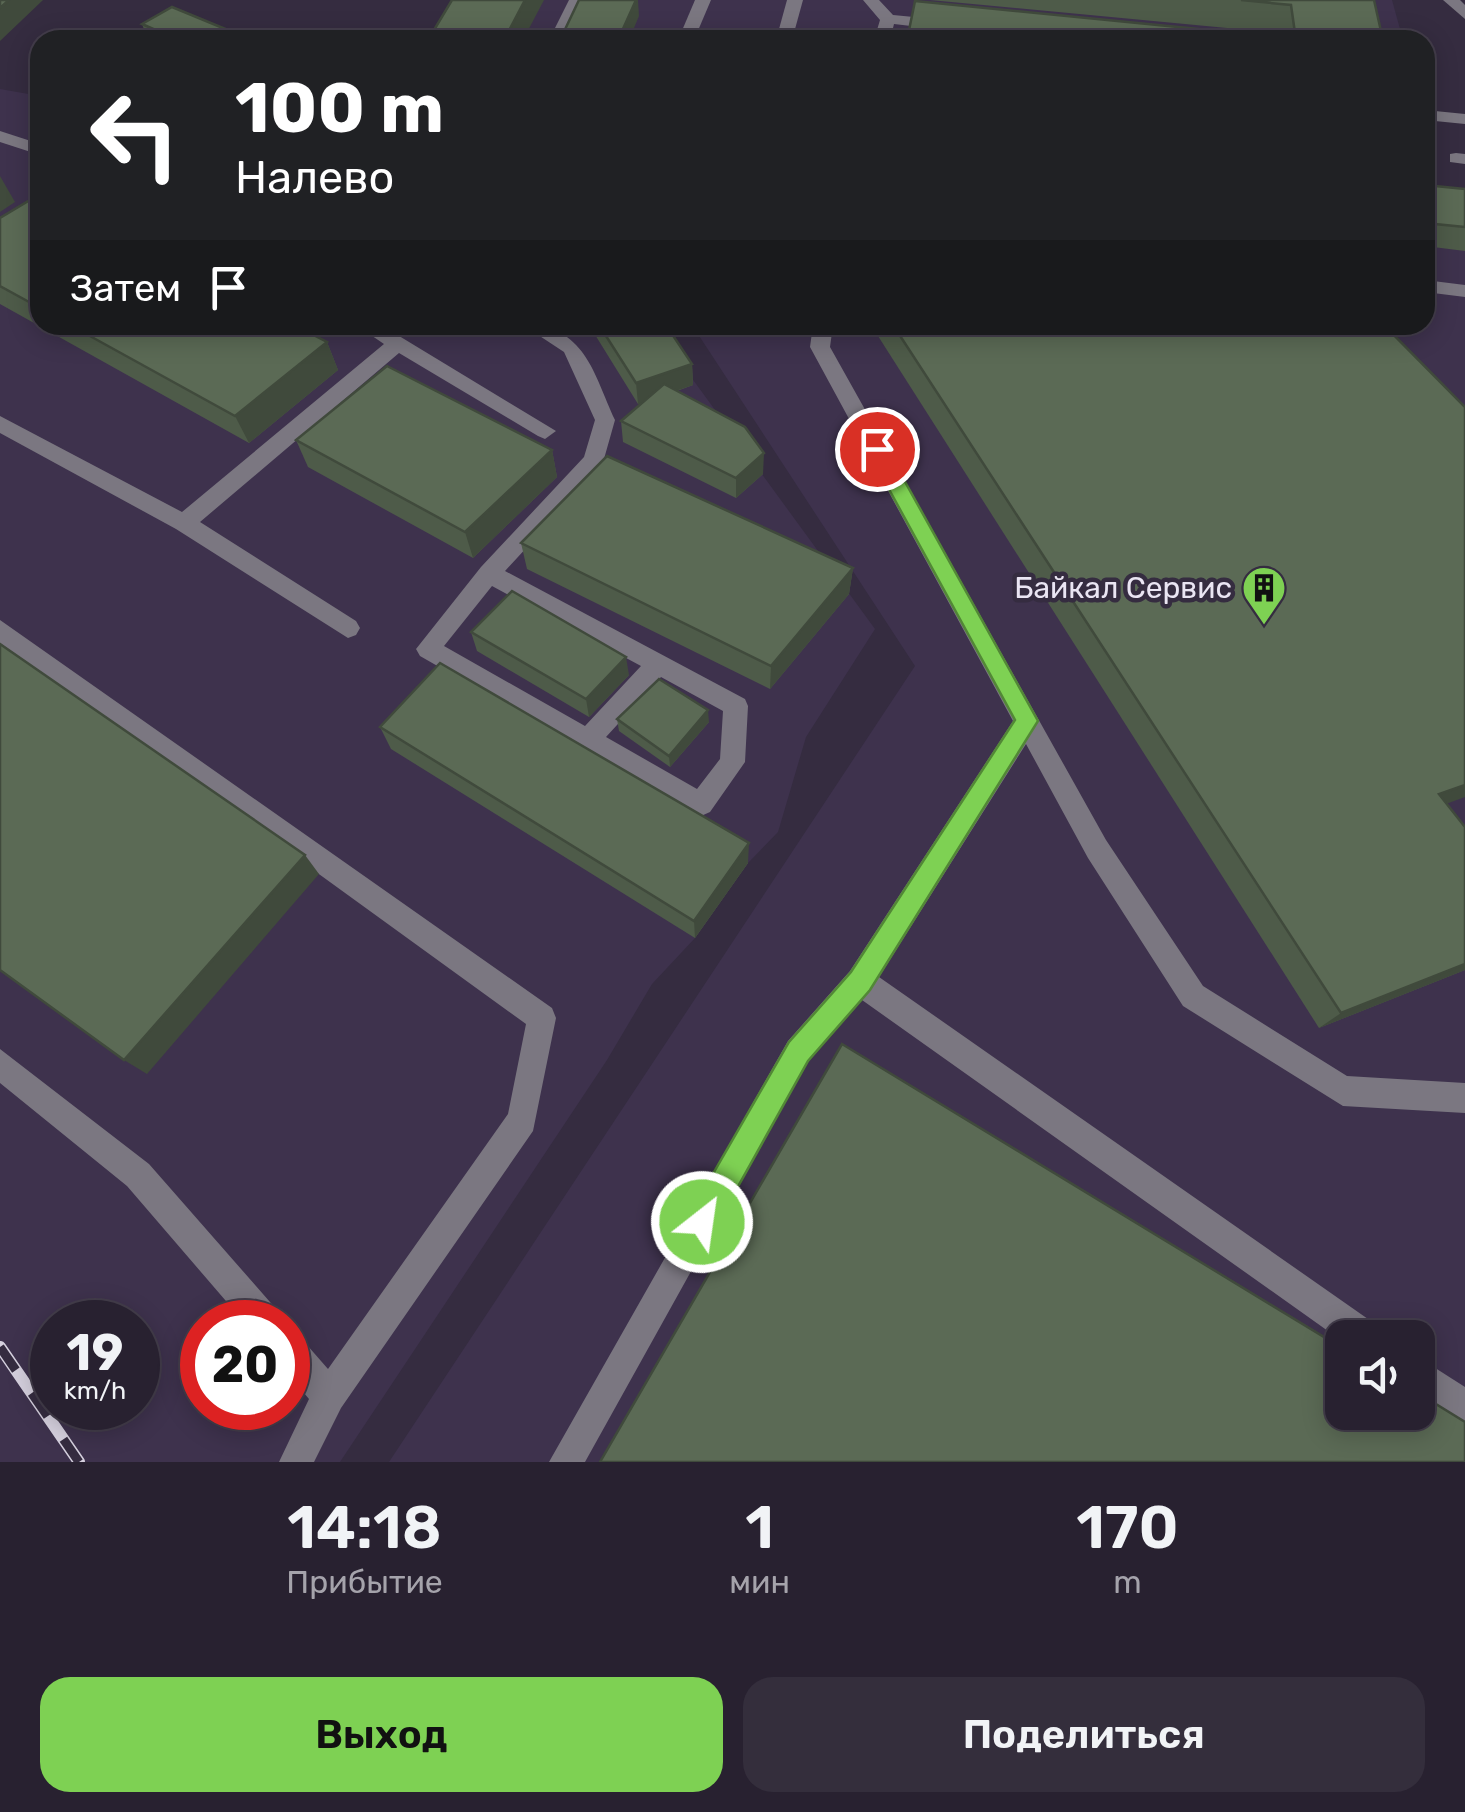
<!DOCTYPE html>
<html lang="ru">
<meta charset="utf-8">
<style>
body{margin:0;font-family:Rubik,sans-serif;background:#342e3c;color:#f1f3f6;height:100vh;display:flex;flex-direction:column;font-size:38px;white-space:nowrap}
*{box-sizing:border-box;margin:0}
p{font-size:32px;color:#a5a3ab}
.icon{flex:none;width:55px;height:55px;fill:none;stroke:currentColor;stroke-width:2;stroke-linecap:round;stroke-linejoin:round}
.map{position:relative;height:1462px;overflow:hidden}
.sheet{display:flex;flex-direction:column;background:#282130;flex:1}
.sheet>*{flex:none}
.guide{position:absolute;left:30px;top:30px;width:1405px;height:305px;border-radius:30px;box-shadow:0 5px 25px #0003,0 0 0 2px #443e4c;background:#202124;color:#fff;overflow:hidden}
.tools{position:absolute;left:1325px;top:1320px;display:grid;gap:20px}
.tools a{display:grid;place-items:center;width:110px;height:110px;border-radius:20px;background:#282130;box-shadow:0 5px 25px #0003,0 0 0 2px #443e4c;font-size:50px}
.speed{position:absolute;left:30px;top:1300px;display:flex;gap:20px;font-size:50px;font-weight:700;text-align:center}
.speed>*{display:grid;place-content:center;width:130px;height:130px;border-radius:50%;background:#282130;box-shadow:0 5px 25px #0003,0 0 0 2px #443e4c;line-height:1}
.speed small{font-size:25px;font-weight:400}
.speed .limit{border:15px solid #d22;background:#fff;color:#111}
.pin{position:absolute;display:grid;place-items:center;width:85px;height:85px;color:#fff;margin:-42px;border:5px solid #fff;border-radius:50%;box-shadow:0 2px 10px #0007}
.me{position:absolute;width:110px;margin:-55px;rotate:30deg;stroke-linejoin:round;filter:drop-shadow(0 0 8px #0008)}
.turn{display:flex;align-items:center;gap:35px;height:210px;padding:0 40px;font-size:45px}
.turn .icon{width:130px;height:130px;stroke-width:2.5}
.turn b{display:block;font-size:70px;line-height:85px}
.then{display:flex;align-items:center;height:95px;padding:0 40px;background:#0003;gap:20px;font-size:38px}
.eta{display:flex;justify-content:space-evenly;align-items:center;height:170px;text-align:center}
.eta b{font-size:60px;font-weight:600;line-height:70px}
.cta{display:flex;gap:20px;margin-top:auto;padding:20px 40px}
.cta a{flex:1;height:115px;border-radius:30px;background:#7ed153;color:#111;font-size:40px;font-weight:600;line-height:115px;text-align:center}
.cta a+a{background:#342e3c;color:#f1f3f6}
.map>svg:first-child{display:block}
.built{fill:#3e324d;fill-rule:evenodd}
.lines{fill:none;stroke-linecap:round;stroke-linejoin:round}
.minor{fill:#7b7781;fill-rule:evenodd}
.rail-casing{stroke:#d5d0de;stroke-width:12}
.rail{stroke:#352c40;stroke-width:9;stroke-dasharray:28;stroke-linecap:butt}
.wall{fill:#4e5b49}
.shaded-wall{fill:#404a3c}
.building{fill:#5b6a55;stroke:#404a3c;stroke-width:2.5}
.route{fill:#7ed153;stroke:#528836;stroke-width:2.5}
.labels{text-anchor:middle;stroke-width:9;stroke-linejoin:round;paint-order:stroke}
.poi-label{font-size:30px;fill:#eae5f3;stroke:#352c40;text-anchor:end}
</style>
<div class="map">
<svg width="1465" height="1462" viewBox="0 0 1465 1462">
<rect width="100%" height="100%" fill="#352c40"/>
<g class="built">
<polygon points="455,0 1392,0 1403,40 429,40"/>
<path d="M0,89l40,7v229h613l222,304 -69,108 -28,95 -30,31 -53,75 -43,46 -45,76 -267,402h-340zM52,1322h86v86h-86zM202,1322h86v86h-86z"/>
<path d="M1425,196l40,5v1261h-1076l526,-796 -223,-341h733zM1342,1338h76v74h-76z"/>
</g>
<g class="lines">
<g class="minor">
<polygon points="569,0 585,0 565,40 549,40"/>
<polygon points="695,0 711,0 694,40 678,40"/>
<polygon points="787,0 803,0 792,40 776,40"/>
<polygon points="863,0 879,0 893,15 945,20 953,25 945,30 894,24 890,40 874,40 880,20"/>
<polygon points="1443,0 1460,0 1465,5 1465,19"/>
<polygon points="1425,110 1465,114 1465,124 1425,120"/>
<polygon points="0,131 40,144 40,155 0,142"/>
<polygon points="1456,153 1465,154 1465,164 1450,162 1450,154"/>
<polygon points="1425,280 1465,285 1465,297 1425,292"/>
<polygon points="356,325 381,325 556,431 545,439 538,436 399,353 200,522 356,621 360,628 356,635 348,638 176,529 0,433 0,416 182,512 384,344"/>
<path d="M523,325c62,0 70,47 92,95l-13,46 -97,105 240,128 3,7 -3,56 -35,50 -9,4 -9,-4 -272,-156 -4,-7 65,-82 103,-110 11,-37 -31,-68zM492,586l149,80 -56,60 -141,-80zM661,677l62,34 -3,48 -23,30 -91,-52z"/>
<polygon points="813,325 833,325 830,347 1106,840 1203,986 1347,1076 1465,1083 1465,1113 1343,1106 1183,1006 1088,858 1026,744 879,977 1378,1326 1382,1338 1342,1338 1342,1341 862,1000 808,1061 585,1462 549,1462 788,1041 850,971 1013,721 810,347"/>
<polygon points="0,620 552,1008 556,1018 533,1131 341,1408 314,1462 279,1462 309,1399 288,1374 288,1333 300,1337 328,1369 508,1114 526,1024 0,643"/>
<polygon points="0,1049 149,1164 277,1310 281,1322 244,1322 127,1186 0,1083"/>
<polygon points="1418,1357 1465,1387 1465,1424 1418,1394"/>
</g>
<defs>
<polyline id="rail" points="0,1347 79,1462"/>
</defs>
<use href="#rail" class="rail-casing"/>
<use href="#rail" class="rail"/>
</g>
<g class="wall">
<polygon points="930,0 1374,0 1383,40 1281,40 1280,33"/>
<polygon points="142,24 252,40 148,40"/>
<polygon points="1425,185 1465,189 1465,251 1425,246"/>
<polygon points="40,194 40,325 294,325 327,342 338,370 249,443 0,304 0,218"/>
<polygon points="589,325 666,325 692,364 693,385 677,391 763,474 736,498 623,442 621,421 642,402 638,404"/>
<polygon points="871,325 1384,325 1447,803 1465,970 1319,1028"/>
<polygon points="296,440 552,450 557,477 473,558 308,467"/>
<polygon points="521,543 853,568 849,594 770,689 527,569"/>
<polygon points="471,632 629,675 589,717 477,651"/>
<polygon points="617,719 709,722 670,767 619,731"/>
<polygon points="380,727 748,863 695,938 391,749"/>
</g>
<g class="shaded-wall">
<polygon points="9,0 43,0 0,41 0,8"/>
<polygon points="525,0 544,0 523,40 504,40"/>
<polygon points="636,0 638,0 639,16 629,40 618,40"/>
<polygon points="0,176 15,202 0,212"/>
<polygon points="327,342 338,370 249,443 235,416"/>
<polygon points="692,364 693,385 638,404 636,383"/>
<polygon points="552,450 557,477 473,558 465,532"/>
<polygon points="764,453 763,474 736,498 736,478"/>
<polygon points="853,568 849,594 770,689 771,666"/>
<polygon points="626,657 629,675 589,717 586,699"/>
<polygon points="708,710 709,722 670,767 669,756"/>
<polygon points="1465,785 1465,797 1416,815 1439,794"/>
<polygon points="749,843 748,863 695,938 694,921"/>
<polygon points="305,855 319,874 147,1074 124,1060"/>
<polygon points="1465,964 1465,970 1319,1028 1341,1013"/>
</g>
<g class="building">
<polygon points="0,0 9,0 0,8"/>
<polygon points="452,0 525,0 504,40 428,40"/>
<polygon points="579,0 636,0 618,40 560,40"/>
<polygon points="1241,0 1374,0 1383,40 1296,40 1291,5"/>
<polygon points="915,1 1208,30 1209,40 907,40"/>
<polygon points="172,7 252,40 178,40 142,24"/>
<polygon points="1425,185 1465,189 1465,227 1425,223"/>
<polygon points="40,194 40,308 0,286 0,218"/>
<polygon points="70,325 294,325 327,342 235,416"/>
<polygon points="599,325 666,325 692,364 636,383"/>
<polygon points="893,325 1384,325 1465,407 1465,785 1439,794 1465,827 1465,964 1341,1013"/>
<polygon points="387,366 552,450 465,532 296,440"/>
<polygon points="664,384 745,427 764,453 736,478 621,421"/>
<polygon points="607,456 853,568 771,666 521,543"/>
<polygon points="512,591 626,657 586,699 471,632"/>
<polygon points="0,644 305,855 124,1060 0,970"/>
<polygon points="440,663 749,843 694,921 380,727"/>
<polygon points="659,679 708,710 669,756 617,719"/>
<polygon points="842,1044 1342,1348 1342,1412 1418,1412 1418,1393 1465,1422 1465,1462 600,1462"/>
</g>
<polygon class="route" points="877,442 884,444 1038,721 870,990 808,1061 712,1233 702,1237 691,1233 687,1222 691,1212 789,1042 851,972 1015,720 867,449"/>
<defs>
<symbol id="building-pin" viewBox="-11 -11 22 30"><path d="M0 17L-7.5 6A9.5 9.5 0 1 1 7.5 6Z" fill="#7ed153" stroke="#352c40"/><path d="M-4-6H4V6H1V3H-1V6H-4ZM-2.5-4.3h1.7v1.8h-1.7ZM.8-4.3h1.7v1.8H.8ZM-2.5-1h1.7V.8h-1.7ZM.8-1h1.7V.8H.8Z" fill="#111"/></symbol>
</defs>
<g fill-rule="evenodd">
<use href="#building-pin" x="1239" y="563" width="50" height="68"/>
</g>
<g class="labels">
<g class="poi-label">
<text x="1232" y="598">Байкал Сервис</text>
</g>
</g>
</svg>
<div class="tools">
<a><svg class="icon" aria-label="sound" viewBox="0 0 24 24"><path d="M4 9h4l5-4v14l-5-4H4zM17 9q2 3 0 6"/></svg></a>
</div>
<div class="speed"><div>19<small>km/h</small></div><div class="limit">20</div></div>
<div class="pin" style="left:877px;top:449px;background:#d93025"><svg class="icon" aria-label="arrive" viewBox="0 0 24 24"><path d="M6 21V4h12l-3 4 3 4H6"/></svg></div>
<svg class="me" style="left:702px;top:1222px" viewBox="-20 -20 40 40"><circle r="17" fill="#7ed153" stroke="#fff" stroke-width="3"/><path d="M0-11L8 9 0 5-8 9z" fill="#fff"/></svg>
<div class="guide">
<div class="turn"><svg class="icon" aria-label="left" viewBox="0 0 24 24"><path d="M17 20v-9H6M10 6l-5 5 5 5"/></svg><div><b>100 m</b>Налево</div></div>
<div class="then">Затем<svg class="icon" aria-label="arrive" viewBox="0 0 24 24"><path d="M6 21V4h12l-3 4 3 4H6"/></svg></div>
</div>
</div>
<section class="sheet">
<div class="eta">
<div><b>14:18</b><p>Прибытие</p></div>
<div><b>1</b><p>мин</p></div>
<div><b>170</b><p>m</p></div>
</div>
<div class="cta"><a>Выход</a><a>Поделиться</a></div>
</section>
